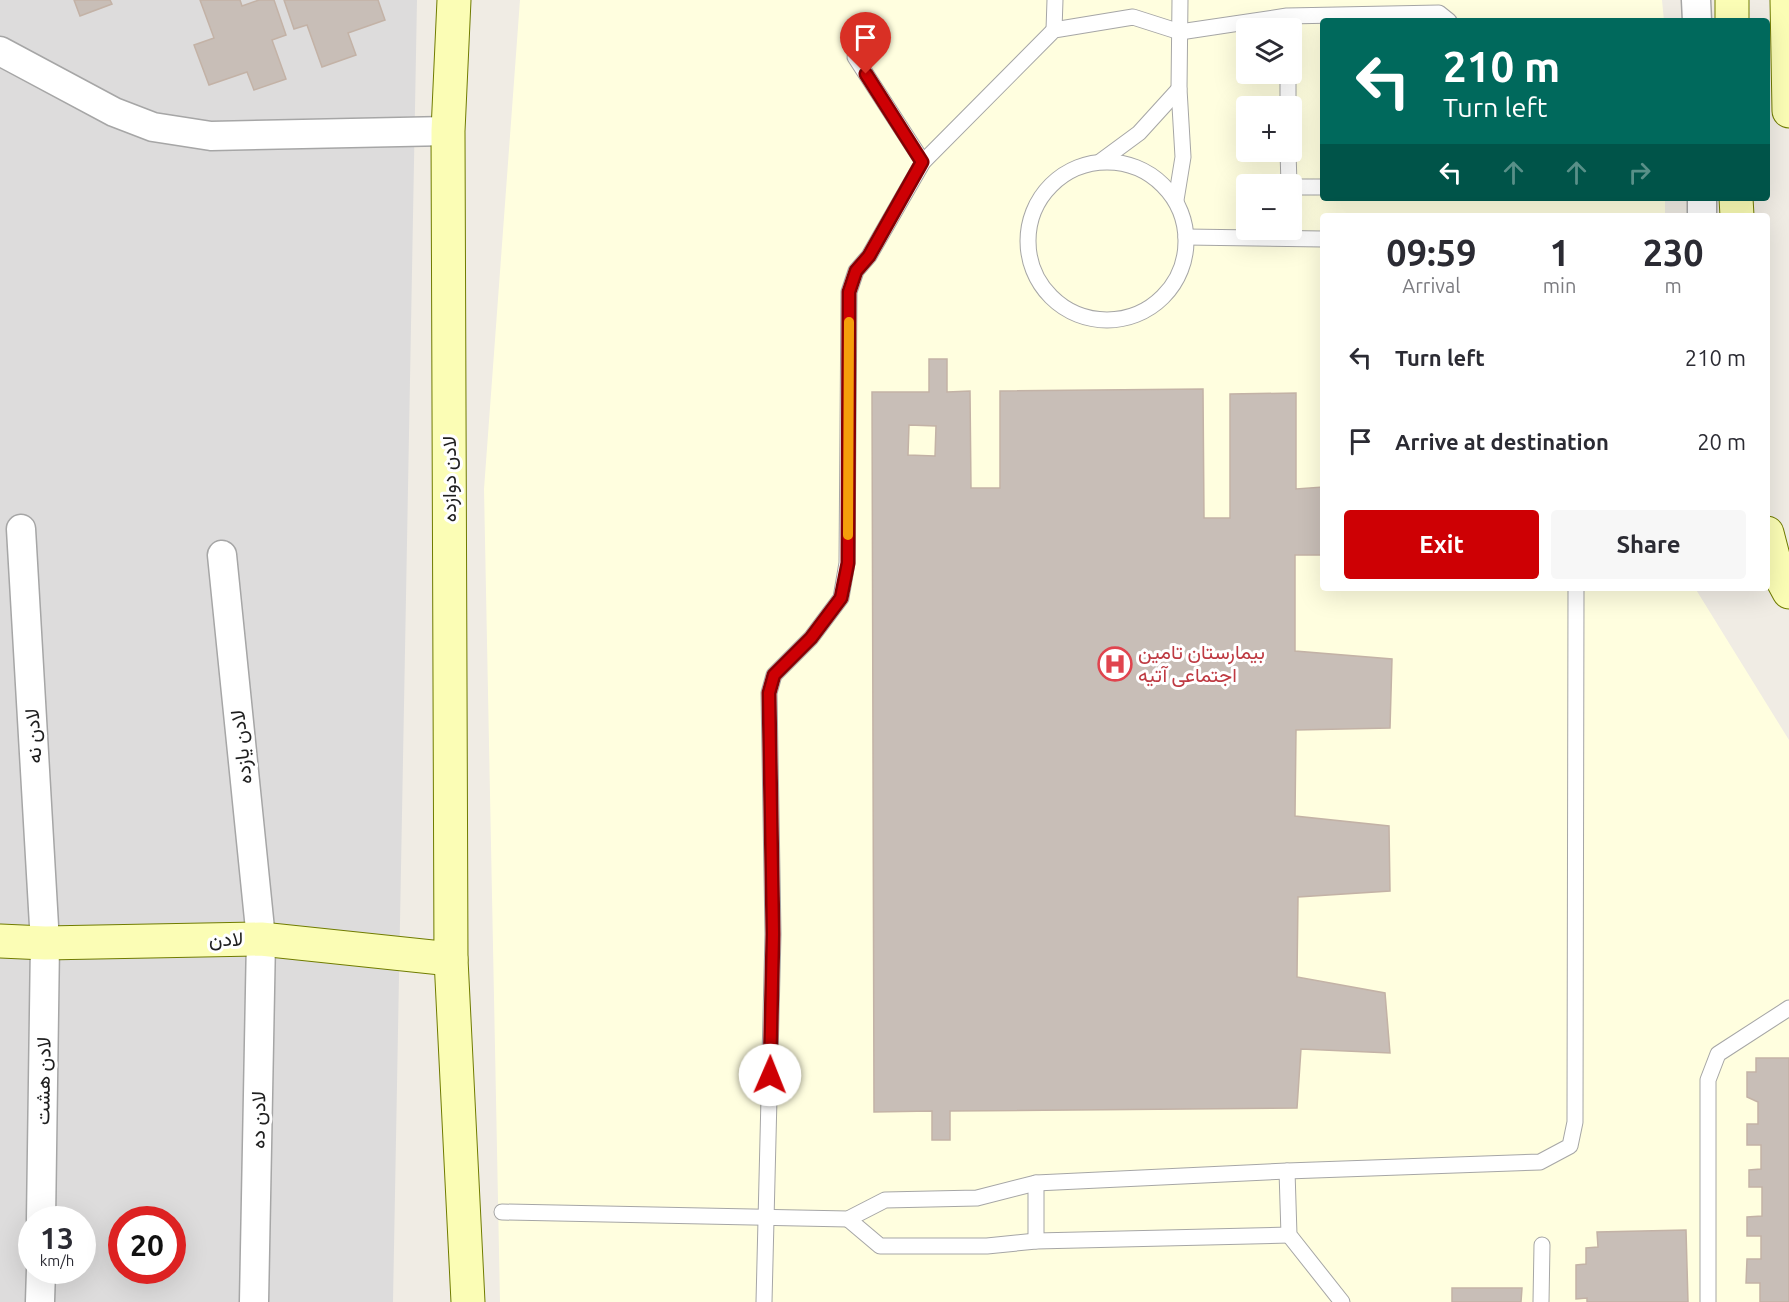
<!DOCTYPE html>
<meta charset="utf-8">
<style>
body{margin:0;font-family:Ubuntu,Vazirmatn,sans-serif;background:#f7f7f7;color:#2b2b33;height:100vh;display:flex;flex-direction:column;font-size:22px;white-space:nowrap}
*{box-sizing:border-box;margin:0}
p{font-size:20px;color:#7c7c81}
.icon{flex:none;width:33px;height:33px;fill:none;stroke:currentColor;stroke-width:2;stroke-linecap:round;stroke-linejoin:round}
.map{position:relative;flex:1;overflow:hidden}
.details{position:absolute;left:1320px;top:213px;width:450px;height:378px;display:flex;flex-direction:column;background:#fff;border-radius:6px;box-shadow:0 6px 24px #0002}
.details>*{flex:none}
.hud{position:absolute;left:1320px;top:18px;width:450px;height:183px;border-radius:6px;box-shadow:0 6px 24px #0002;background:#00695c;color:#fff;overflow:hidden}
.tools{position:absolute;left:1236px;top:18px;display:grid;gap:12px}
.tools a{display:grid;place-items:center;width:66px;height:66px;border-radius:6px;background:#fff;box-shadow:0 6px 24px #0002;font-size:30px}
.speed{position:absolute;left:18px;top:1206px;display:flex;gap:12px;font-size:30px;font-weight:700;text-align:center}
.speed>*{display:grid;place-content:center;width:78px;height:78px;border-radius:50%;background:#fff;box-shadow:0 6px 24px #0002;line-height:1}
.speed small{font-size:15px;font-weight:400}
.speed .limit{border:9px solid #d22;background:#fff;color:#111}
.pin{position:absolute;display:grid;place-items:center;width:51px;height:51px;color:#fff;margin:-62px -26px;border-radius:50% 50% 50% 0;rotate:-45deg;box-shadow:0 0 6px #0007}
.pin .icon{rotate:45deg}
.me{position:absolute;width:66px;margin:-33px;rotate:1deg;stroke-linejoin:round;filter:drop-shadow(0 0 4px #0008)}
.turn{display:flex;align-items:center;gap:21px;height:126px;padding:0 24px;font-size:27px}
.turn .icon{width:78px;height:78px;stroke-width:2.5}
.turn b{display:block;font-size:42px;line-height:51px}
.lanes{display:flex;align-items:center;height:57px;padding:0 24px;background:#0003;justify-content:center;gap:30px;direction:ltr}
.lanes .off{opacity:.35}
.eta{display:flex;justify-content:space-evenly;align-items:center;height:102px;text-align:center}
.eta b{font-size:36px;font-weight:600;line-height:42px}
.button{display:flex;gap:12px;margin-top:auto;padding:12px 24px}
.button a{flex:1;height:69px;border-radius:6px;background:#ce0004;color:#fff;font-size:24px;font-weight:600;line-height:69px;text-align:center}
.button a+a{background:#f7f7f7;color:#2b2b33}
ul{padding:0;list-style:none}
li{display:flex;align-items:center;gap:18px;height:84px;padding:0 24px}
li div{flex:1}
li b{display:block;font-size:22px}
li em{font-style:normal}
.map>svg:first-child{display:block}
.residential{fill:#dddcdc;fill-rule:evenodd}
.education{fill:#fffedf;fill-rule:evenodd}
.building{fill:#c8beb7;stroke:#c3b2a6;stroke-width:1.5;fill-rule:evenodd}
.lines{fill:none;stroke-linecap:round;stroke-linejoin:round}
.lane-casing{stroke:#a6a6a6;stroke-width:17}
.street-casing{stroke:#a6a6a6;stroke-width:31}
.secondary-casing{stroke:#707c00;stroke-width:35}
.lane{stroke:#fff;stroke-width:15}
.street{stroke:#fff;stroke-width:28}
.secondary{stroke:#fbfdb5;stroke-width:33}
.route-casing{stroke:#860003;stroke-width:15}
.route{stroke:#ce0004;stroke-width:10}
.slow{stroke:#f59e0b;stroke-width:10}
.labels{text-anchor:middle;stroke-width:6;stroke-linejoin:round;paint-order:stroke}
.street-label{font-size:20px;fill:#1f1f1f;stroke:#fff}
.health-label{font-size:20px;fill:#be3a42;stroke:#fff;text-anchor:start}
</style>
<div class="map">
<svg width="1789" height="1302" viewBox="0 0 1789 1302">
<rect width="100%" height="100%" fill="#f0ece4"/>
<path class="residential" d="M0,0h417l-24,1302h-393zM32,1220h50v50h-50zM122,1220h50v50h-50z"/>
<path class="education" d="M520,0h1142l2,21h-341v177h342v18h-342v372h372l94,152v562h-1289l-16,-813zM1246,28h46v46h-46zM1246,106h46v46h-46zM1246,184h46v46h-46z"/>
<g class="building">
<polygon points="74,0 110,0 112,4 80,16"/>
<polygon points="200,0 240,0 242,6 259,0 274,0 286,35 272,40 286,79 254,90 247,72 209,85 194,45 214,38"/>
<polygon points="284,0 378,0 385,20 348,33 356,55 322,67 307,25 294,29"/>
<path d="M929,359h18v33l23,-1 1,97h29v-97l203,-2 1,129h26v-124l66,-1v96l27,-2v68h-28v96l97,8 -2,69 -94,2 -1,86 94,10 1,65 -92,6 -1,80 88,16 5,60 -89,-4 -4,59 -347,3v29h-18v-29l-58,1 -2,-720h57zM909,425l27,1 -1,30 -27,-1z"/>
<polygon points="1756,1058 1789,1058 1789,1302 1760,1302 1760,1283 1746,1283 1747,1259 1761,1259 1761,1236 1747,1236 1747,1217 1762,1216 1762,1187 1749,1187 1749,1170 1761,1169 1761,1145 1747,1145 1747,1124 1758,1124 1758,1102 1747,1097 1747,1072 1756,1072"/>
<polygon points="1686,1230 1688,1302 1587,1302 1587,1298 1576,1299 1576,1265 1586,1264 1586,1248 1598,1247 1597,1232"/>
<polygon points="1452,1288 1522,1288 1521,1302 1452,1302"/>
</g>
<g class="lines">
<defs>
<g id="lane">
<polyline points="1054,30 1055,0"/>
<polyline points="855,57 923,162"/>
<polyline points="1288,74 1288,106"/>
<polyline points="1288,152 1289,184"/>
<polyline points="1101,161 1139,133 1179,89"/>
<circle cx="1107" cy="241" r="79"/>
<polyline points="1292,187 1323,187"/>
<polyline points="1176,200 1183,157 1179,89 1180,0"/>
<polyline points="1186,237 1323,239"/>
<polyline points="1287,1171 1289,1235 1342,1302"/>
<polyline points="1036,1183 1036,1241"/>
<polyline points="502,1212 848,1219 885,1200 977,1198 1036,1183 1287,1171 1540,1162 1570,1146 1575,1122 1576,588"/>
<polyline points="848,1219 880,1246 987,1246 1036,1241 1289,1235"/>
<polyline points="764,1302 773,934 769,693 774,675 811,638 841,598 847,563 849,292 856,271 869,256 923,162 1054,30 1133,17 1180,32 1287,16 1439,13 1449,21"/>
<polyline points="1541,1302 1542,1245"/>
<polyline points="1708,1302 1708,1080 1718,1054 1789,1008"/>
</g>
<g id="street">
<polyline points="1696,0 1697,21"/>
<polyline points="0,51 114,112 153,127 211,136 448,131"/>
<polyline points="1702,198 1702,216"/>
<polyline points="21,529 45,943 41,1220"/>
<polyline points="222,555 261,939 254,1302"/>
<polyline points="40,1302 41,1270"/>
</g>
<g id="secondary">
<polyline points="454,0 448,131 451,959 468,1302"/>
<polyline points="1732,0 1732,21"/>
<polyline points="1787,0 1789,111"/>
<polyline points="1736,198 1737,216"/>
<polyline points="1767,533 1776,568 1789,592"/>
<polyline points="0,941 45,943 261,939 451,959"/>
</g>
</defs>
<use href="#lane" class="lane-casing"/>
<use href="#street" class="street-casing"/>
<use href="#secondary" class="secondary-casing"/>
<use href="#lane" class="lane"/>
<use href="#street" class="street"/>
<use href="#secondary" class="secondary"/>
</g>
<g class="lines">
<defs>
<polyline id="route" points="770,1075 773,934 769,693 774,675 811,638 841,598 848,563 849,292 856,271 869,256 922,162 866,74"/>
</defs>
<use href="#route" class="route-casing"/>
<use href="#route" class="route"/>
<polyline class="slow" points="848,535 849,322"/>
</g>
<defs>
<symbol id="hospital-ring" viewBox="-11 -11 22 22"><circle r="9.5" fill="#fff" stroke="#e0444e" stroke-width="1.5"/><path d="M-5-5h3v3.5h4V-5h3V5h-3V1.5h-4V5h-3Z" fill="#e0444e"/></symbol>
</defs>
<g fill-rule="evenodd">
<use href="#hospital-ring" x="1096" y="645" width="38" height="38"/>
</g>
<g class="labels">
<g class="street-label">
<text transform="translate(449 479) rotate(-90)" y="7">لادن دوازده</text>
<text transform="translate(33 736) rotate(-93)" y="7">لادن نه</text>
<text transform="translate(241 747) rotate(-96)" y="7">لادن یازده</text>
<text transform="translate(226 939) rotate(-1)" y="7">لادن</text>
<text transform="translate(43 1081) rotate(-89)" y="7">لادن هشت</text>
<text transform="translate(258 1120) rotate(-89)" y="7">لادن ده</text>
</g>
<g class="health-label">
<text x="1138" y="659">بیمارستان تامین<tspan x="1138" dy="23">اجتماعی آتیه</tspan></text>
</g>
</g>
</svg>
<div class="tools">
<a><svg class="icon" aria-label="layers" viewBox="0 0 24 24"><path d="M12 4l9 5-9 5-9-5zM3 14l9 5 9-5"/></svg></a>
<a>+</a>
<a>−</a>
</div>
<div class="speed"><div>13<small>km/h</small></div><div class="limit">20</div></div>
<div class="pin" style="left:866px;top:74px;background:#d93025"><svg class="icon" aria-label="arrive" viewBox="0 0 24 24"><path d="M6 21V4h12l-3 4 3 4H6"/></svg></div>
<svg class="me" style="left:770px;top:1075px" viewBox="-20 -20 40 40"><circle r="19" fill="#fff"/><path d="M0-13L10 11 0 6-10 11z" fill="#ce0004"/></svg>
<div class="hud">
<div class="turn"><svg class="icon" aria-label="left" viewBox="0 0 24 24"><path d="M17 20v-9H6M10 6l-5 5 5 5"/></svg><div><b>210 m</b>Turn left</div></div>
<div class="lanes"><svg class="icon" aria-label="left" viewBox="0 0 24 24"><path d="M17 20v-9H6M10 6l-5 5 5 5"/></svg><svg class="icon off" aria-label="ahead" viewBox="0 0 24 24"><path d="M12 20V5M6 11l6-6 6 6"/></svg><svg class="icon off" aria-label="ahead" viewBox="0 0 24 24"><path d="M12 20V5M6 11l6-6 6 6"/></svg><svg class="icon off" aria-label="right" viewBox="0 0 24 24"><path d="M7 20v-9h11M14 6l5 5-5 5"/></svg></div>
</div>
<section class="details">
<div class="eta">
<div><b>09:59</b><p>Arrival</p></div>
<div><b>1</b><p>min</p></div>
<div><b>230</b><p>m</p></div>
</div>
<ul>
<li><svg class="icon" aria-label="left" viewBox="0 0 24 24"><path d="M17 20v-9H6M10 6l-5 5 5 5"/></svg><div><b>Turn left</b></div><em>210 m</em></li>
<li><svg class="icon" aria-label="arrive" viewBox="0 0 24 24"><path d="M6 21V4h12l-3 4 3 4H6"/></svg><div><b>Arrive at destination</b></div><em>20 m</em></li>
</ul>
<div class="button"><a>Exit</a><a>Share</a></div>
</section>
</div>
